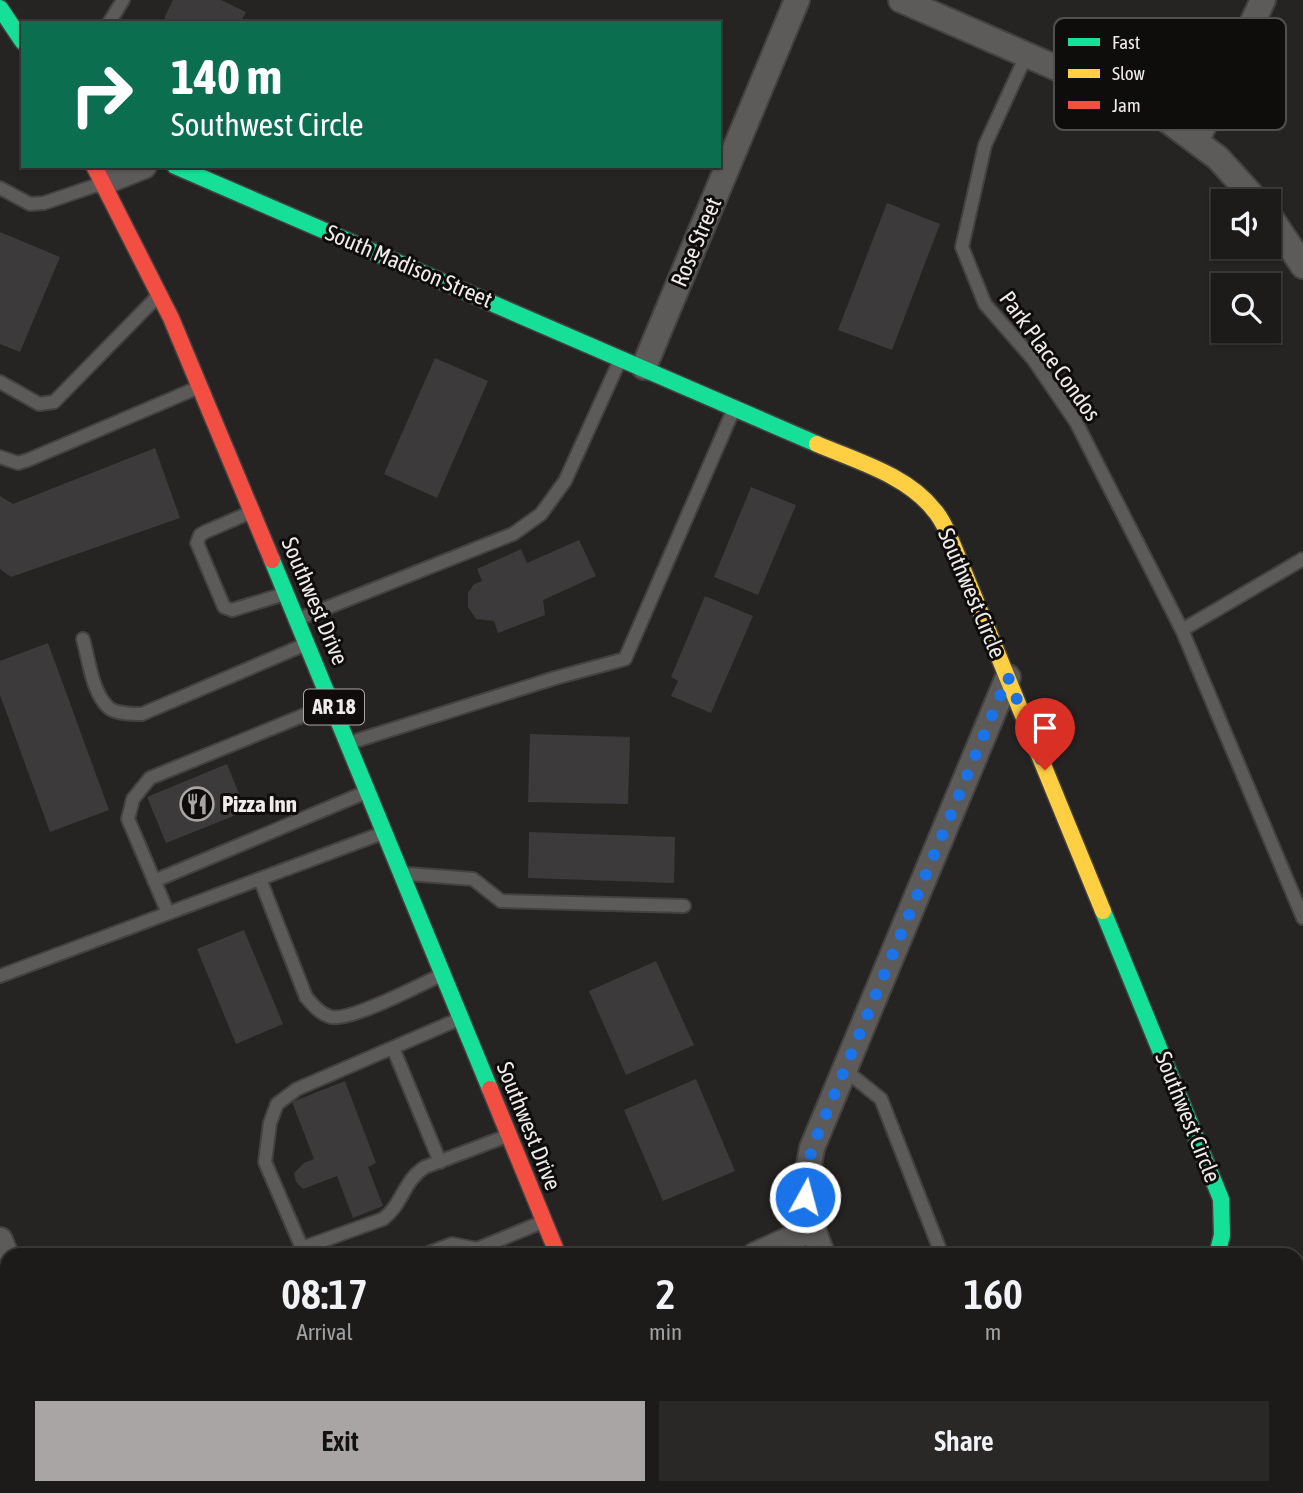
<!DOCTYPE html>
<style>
body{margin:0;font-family:"Asap Condensed",sans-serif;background:#292827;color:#f1f3f6;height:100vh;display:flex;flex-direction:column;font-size:26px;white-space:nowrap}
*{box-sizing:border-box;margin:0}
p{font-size:23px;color:#a0a1a2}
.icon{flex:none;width:38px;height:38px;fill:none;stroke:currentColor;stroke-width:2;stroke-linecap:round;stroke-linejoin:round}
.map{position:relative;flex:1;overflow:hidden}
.panel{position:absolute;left:0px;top:1248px;width:1304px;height:247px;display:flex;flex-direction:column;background:#1c1b1a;border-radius:21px 21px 0 0;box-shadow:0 2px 5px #0004,0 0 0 2px #3a3939}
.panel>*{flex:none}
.hud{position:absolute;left:21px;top:21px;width:700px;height:147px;border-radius:0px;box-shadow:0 2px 5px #0004,0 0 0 2px #3a3939;background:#0b6e4f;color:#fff;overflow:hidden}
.fabs{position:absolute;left:1211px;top:189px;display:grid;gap:14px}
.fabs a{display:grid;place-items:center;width:70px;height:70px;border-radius:0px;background:#1c1b1a;box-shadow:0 2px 5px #0004,0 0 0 2px #3a3939;font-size:35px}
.pin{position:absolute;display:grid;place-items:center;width:60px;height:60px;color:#fff;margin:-72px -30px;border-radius:50% 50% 50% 0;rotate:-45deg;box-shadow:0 0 7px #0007}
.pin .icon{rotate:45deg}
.me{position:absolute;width:77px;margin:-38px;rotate:7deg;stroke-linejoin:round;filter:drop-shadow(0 0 5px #0008)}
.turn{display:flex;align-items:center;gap:24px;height:147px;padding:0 35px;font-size:32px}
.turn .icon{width:91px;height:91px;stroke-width:2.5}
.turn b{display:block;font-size:49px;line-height:60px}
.eta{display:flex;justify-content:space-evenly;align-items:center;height:119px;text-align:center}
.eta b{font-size:42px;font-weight:600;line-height:49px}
.cta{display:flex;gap:14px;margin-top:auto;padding:14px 35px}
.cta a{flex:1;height:80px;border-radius:0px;background:#a8a5a4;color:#111;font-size:28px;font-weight:600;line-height:80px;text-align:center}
.cta a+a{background:#292827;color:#f1f3f6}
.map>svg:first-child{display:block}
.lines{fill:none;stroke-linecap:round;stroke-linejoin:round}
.stream{stroke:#2b0803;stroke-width:8}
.building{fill:#3c3a3a}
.lane-casing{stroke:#444141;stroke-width:16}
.street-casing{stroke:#444141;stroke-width:28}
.fast-casing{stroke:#444141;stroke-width:19}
.slow-casing{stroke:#444141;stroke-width:19}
.jam-casing{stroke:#444141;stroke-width:19}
.lane{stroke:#5d5b5a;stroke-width:12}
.street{stroke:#5d5b5a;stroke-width:24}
.fast{stroke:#16e098;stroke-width:16}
.slow{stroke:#ffcf43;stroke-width:16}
.jam{stroke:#f24e42;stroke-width:16}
.route{stroke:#1a73e8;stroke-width:12;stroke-dasharray:0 21.6}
.labels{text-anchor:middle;stroke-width:6;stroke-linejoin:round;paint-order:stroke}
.shield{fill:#0e0d0c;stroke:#aba8a7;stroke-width:2}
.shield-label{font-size:21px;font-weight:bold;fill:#eeebea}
.street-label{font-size:23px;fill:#eeebea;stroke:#0e0d0c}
.poi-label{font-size:23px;font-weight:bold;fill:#eeebea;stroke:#0e0d0c;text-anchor:start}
.key{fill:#0e0d0c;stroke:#51504f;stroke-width:2}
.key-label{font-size:19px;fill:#eeebea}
</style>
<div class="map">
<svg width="1303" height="1493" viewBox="0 0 1303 1493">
<rect width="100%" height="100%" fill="#262423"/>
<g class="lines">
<polyline class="stream" points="941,1488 971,1493"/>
</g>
<g class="building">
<polygon points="173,0 221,0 246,12 240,23 162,23"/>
<polygon points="887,203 940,224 892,350 838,330"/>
<polygon points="0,232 60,257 20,352 0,344"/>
<polygon points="435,358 488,381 437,498 384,474"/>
<polygon points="155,448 180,518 11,577 0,569 0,496 13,504"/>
<polygon points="751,487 796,505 758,595 714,577"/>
<polygon points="579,540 596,576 543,600 545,615 498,633 494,621 476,619 468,607 468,593 474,584 482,581 477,569 521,549 527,563"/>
<polygon points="705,596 753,616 711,713 671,696 678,681 671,677"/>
<polygon points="48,643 109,810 50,832 0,695 0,661"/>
<polygon points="530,734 630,737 628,804 528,802"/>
<polygon points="227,764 246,811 166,843 147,797"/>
<polygon points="529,832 675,837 674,883 528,878"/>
<polygon points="244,930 283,1024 236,1044 197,949"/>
<polygon points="656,961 694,1045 626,1075 589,991"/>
<polygon points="696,1079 735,1171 663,1201 624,1110"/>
<polygon points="345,1081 376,1163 368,1167 383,1206 353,1218 337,1176 303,1189 296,1182 294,1173 304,1163 314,1159 292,1102"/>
</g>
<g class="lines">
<defs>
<g id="lane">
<polyline points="109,23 123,0"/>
<polyline points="1026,56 985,145 962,247 985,304 1033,359 1076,422 1182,630 1303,918"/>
<polyline points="0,188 30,204 44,203 100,184"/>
<polyline points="0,382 39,404 54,402 156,298"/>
<polyline points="0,457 18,463 28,460 197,388"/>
<polyline points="249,513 205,532 200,535 197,543 224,607 232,610 281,595"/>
<polyline points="301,618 513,534 541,514 565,481 620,360"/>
<polyline points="1182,630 1303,559"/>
<path d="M83,639c6,21 9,54 26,69 8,6 23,6 33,6l162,-69"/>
<polyline points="352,742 555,678 625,659 733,411"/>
<polyline points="408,874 473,879 501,901 684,906"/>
<path d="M260,879l46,118c7,8 14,17 25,20 20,4 87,-31 108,-41"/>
<polyline points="154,881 364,793"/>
<polyline points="168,913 128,819 133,799 150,778 329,705"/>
<polyline points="0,976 380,834"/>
<path d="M457,1020l-160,69 -20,15 -7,19 -5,39 37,86 81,-29c20,-15 20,-38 42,-52l82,-31"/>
<polyline points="393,1048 440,1162"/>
<polyline points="845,1070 881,1099 942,1255"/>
<polyline points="423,1255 452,1244 477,1249 540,1223"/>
</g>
<g id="street">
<polyline points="901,0 1155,111 1218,158 1257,201"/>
<polyline points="1197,140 1263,0"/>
<polyline points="104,182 144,166"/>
<polyline points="1269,215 1303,266"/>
<polyline points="644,367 797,0"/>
<polyline points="0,1240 7,1257"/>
<polyline points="755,1255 812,1229"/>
<path d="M823,1255c-18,-42 -20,-62 -11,-107l196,-471"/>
<polyline points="0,1293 7,1290"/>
<polyline points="102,1488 104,1493"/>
</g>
<g id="fast">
<polyline points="0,8 23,42"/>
<polyline points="175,166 817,444"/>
<polyline points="272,560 490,1089"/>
<polyline points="1103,911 1221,1199 1222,1235 1217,1255"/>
</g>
<g id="slow">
<path d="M817,444c39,17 90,31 117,66 6,6 10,15 14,23l155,378"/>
<polyline points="655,1488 657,1493"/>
</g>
<g id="jam">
<polyline points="94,166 171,318 272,560"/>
<polyline points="490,1089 558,1255"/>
</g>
</defs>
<use href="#lane" class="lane-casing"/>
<use href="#street" class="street-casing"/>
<use href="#fast" class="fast-casing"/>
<use href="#slow" class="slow-casing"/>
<use href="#jam" class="jam-casing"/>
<use href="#lane" class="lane"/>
<use href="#street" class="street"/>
<use href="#fast" class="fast"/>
<use href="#slow" class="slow"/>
<use href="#jam" class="jam"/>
</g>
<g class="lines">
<polyline class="route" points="805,1197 806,1176 812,1148 1008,677 1045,770"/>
</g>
<defs>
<symbol id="restaurant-ring" viewBox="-11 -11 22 22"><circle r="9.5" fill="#0e0d0c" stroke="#a8a5a4" stroke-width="1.5"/><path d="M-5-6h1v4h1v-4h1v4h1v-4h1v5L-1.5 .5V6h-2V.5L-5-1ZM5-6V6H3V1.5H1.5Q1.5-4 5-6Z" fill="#a8a5a4"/></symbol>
</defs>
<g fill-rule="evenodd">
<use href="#restaurant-ring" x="178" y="785" width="38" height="38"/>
</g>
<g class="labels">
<rect class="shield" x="304" y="689.5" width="60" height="35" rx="5"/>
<g class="shield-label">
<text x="334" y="714">AR 18</text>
</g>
<g class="street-label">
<text transform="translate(696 242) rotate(-67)" y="8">Rose Street</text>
<text transform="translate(409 266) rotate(23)" y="8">South Madison Street</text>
<text transform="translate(1050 356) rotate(54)" y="8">Park Place Condos</text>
<text transform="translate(972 593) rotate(67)" y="8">Southwest Circle</text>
<text transform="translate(315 601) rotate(67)" y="8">Southwest Drive</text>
<text transform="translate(1188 1117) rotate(68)" y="8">Southwest Circle</text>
<text transform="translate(529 1126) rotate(68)" y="8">Southwest Drive</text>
</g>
<g class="poi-label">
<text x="222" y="812">Pizza Inn</text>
</g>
</g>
<rect x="1054" y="18" width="232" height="112" rx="10" class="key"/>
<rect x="1068" y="38" width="32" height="8" fill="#16e098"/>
<rect x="1068" y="69" width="32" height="9" fill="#ffcf43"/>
<rect x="1068" y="101" width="32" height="8" fill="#f24e42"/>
<g class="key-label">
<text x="1112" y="49">Fast</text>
<text x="1112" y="80">Slow</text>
<text x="1112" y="112">Jam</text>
</g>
</svg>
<div class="fabs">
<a><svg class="icon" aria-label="sound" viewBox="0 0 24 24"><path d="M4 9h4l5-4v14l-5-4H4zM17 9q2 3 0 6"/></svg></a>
<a><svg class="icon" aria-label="search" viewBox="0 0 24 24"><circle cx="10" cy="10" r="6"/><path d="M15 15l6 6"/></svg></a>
</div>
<div class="pin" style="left:1045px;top:770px;background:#d93025"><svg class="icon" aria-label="arrive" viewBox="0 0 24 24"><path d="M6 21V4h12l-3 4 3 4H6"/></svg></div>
<svg class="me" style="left:805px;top:1197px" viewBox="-20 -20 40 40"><circle r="17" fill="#1a73e8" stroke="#fff" stroke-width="3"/><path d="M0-11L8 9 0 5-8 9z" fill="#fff"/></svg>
<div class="hud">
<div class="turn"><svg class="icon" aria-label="right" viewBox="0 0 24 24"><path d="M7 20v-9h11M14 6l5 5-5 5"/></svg><div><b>140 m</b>Southwest Circle</div></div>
</div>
<section class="panel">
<div class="eta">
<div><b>08:17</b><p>Arrival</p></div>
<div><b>2</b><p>min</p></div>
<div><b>160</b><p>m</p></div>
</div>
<div class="cta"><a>Exit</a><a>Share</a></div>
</section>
</div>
